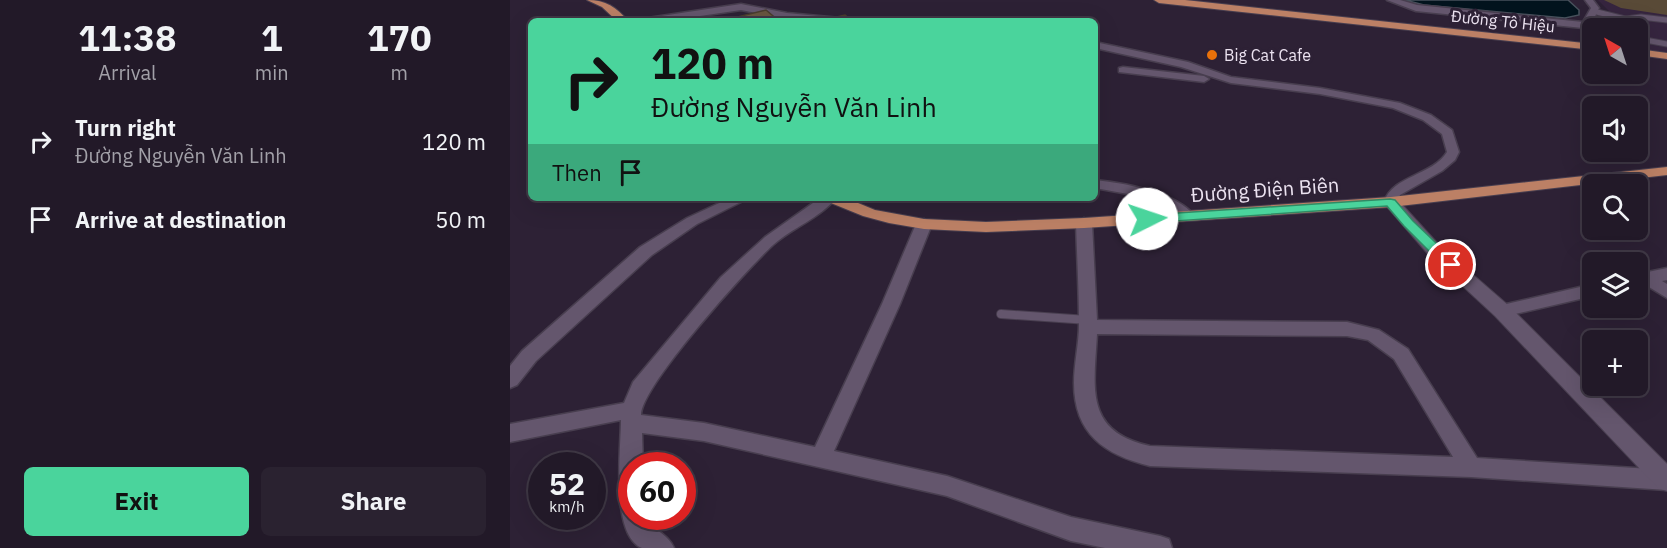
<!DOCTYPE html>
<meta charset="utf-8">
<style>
body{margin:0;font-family:"IBM Plex Sans",sans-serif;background:#2a2230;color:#f1f3f6;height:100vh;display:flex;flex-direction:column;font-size:22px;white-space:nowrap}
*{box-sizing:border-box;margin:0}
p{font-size:20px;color:#a2a0a8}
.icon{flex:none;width:33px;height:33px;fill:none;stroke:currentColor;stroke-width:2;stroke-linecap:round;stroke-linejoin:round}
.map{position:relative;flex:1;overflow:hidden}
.sheet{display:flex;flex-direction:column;background:#221928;width:510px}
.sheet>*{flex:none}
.hud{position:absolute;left:18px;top:18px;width:570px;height:183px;border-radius:9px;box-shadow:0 6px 24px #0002,0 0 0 2px #3f3845;background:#4ad49c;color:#111;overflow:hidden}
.needle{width:39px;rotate:321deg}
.tools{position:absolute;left:1072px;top:18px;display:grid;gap:12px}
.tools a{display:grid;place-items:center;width:66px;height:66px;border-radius:9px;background:#221928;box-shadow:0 6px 24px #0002,0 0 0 2px #3f3845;font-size:30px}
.speed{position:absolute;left:18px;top:452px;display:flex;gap:12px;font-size:30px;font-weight:700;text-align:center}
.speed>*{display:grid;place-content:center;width:78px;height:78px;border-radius:50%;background:#221928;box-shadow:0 6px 24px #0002,0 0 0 2px #3f3845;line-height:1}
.speed small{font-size:15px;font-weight:400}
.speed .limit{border:9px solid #d22;background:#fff;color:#111}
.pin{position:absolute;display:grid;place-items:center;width:51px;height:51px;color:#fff;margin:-26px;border:3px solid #fff;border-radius:50%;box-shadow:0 2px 6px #0007}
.me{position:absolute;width:66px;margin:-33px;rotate:86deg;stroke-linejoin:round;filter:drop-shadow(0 0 4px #0008)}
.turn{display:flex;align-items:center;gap:21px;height:126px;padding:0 24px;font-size:27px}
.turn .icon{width:78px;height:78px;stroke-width:2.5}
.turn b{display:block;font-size:42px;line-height:51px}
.then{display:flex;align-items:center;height:57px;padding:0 24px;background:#0003;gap:12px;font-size:22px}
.eta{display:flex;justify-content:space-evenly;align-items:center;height:102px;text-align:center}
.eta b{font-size:36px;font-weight:800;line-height:42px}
.cta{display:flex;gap:12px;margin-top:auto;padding:12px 24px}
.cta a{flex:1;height:69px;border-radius:9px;background:#4ad49c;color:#111;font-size:24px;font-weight:800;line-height:69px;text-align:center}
.cta a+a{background:#2a2230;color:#f1f3f6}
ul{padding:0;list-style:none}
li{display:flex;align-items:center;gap:18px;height:78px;padding:0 24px}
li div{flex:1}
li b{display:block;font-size:22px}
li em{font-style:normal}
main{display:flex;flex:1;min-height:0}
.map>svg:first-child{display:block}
.built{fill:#36253f}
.water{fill:#02131d;stroke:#48515c;stroke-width:1.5}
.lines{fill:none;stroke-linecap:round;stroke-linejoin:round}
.lane-far1-casing{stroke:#483e4f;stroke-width:7}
.lane-casing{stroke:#483e4f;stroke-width:10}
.street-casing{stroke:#483e4f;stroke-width:3}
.secondary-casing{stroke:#483e4f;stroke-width:2}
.primary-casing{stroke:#483e4f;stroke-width:2}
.lane-far1{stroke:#64566d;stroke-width:5}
.lane{stroke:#64566d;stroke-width:8}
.street{fill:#64566d;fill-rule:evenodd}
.secondary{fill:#64566d;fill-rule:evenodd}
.primary{fill:#bc8065;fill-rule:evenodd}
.wall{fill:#594a37}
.building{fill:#685640;stroke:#493c2d;stroke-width:1.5}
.route{fill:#4ad49c;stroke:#308a65;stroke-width:1.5}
.food-dot{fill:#e8710a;stroke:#2d2135;stroke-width:2}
.labels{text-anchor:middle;stroke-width:6;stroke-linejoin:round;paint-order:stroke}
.far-street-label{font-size:16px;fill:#ebe2f0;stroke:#2d2135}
.far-poi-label{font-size:16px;fill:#ebe2f0;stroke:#2d2135;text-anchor:start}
.street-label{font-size:20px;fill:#ebe2f0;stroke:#2d2135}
</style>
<main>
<section class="sheet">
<div class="eta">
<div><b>11:38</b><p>Arrival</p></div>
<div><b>1</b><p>min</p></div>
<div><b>170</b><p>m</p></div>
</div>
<ul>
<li><svg class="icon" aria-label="right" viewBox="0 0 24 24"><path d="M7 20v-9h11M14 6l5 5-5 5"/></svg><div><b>Turn right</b><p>Đường Nguyễn Văn Linh</p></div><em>120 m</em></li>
<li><svg class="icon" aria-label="arrive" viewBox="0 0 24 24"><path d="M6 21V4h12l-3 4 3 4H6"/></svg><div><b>Arrive at destination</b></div><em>50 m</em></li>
</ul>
<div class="cta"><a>Exit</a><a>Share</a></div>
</section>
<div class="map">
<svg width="1157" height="548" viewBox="0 0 1157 548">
<rect width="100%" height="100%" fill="#2d2135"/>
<polygon class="built" points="1088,0 1138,0 1157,4 1157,52 1128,49 1128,28 1093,28 1099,11"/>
<polygon class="water" points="895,0 1058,0 1069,10 1069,15 1055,18 914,5"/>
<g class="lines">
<defs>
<g id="lane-far1">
<polyline points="1083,11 1123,21 1128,28"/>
<polyline points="1116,19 1131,17 1157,20"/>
<polyline points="1130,39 1157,44"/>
</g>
<polyline id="lane" points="491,314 578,320"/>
<g id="street">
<polygon points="877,0 890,0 907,5 1073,22 1081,8 1075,0 1083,0 1089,8 1081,25 1083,28 1083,38 1080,37 1073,28 906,11"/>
<polygon points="231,4 277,13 330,18 335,21 277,19 231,10 156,21 133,21 138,18"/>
<path d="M585,42l93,20 43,15 89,11 80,15 31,12 21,15 7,22 -4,8 -13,11 -42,24 -4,10h-10l-2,-3c9,-27 48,-26 63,-50l-5,-18 -19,-14 -30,-12 -73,-14 -89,-11 -50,-16 -86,-19z"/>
<polygon points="613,67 694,76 699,79 694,82 609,72 609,68"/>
<path d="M585,180c29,3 81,12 100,36l-2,3h-10l-44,-23 -44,-8z"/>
<polygon points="220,198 239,198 187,224 142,255 26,361 7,385 0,388 0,366 12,351 130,247 177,218"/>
<path d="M310,198h16c-16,20 -44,30 -63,47 -25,23 -132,141 -132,170l63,8 111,24 67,-143 34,-80 8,-5 8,5 -32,80 -66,147 113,25 124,41 89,19 9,3 3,9h-67l-34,-7 -124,-45 -243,-55 -62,-8 1,32h-11v51h12c7,14 24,17 30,32 -9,0 -24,0 -32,0 -32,-13 -21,-99 -21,-128l-111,22v-18l114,-21 9,-21 88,-105 44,-40z"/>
<path d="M574,218l8,5 5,97 250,2 32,8 29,19 69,109 190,12v20l-196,-13 -321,-11c-45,-11 -76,-32 -76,-83 0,-20 5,-39 5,-59 0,-34 -2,-67 -3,-101zM587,334l250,2 21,4 26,19 59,98 -303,-11c-66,-14 -56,-58 -53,-112z"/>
<polygon points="1157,268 1157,280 1152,281 1157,284 1157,298 1134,284 1128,286 1128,274"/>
<polygon points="1083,284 1083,296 992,317 986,315 983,311 986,307 992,305"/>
</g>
<polygon id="secondary" points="881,197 887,199 930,246 999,306 1157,464 1157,491 1148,488 985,316 918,254 873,202"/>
<g id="primary">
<path d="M77,0c19,0 29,7 41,21h-11l-15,-14z"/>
<polygon points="644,0 675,0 1083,44 1083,50 649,3"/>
<polygon points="1128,49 1157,53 1157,59 1128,55"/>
<polygon points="1157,167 1157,175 881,207 574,228 476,232 414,229 379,223 353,216 316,201 314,198 336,198 365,210 414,219 476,222 574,218 881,197"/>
</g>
</defs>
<use href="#lane-far1" class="lane-far1-casing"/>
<use href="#lane" class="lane-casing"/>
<use href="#street" class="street-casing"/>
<use href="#secondary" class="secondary-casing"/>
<use href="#primary" class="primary-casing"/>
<use href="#lane-far1" class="lane-far1"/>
<use href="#lane" class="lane"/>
<use href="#street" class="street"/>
<use href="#secondary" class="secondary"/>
<use href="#primary" class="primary"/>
</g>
<polygon class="wall" points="1094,0 1157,0 1157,15 1111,8"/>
<g class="building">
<polygon points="256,10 269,21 232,21 227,17"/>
<polygon points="335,15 343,21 309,21"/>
</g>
<polygon class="route" points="880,199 885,200 903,221 946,262 948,265 946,268 936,268 894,226 877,206 637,223 630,219 637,215"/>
<circle class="food-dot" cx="702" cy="55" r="6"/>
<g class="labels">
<g class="far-street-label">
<text transform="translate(993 21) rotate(6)" y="6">Đường Tô Hiệu</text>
</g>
<g class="far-poi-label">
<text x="714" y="61">Big Cat Cafe</text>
</g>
<g class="street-label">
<text transform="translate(755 190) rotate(-4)" y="7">Đường Điện Biên</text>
</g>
</g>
</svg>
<div class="tools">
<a><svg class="needle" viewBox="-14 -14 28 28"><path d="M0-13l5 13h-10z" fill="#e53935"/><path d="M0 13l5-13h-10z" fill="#a2a0a8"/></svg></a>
<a><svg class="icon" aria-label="sound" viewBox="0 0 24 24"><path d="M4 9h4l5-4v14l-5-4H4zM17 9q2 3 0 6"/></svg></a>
<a><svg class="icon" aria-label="search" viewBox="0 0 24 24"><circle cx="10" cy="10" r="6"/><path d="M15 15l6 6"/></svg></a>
<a><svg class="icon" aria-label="layers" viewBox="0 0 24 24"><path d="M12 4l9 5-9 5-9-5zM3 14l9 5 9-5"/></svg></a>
<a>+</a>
</div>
<div class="speed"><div>52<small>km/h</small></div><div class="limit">60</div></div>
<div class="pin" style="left:941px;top:265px;background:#d93025"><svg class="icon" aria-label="arrive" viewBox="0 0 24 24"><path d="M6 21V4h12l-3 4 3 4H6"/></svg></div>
<svg class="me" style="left:637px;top:219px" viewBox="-20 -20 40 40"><circle r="19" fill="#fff"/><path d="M0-13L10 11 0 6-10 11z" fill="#4ad49c"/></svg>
<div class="hud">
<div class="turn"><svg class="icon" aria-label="right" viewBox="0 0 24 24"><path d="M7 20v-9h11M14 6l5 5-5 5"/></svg><div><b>120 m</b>Đường Nguyễn Văn Linh</div></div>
<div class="then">Then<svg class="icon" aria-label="arrive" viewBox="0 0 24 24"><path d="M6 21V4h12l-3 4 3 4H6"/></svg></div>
</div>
</div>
</main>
